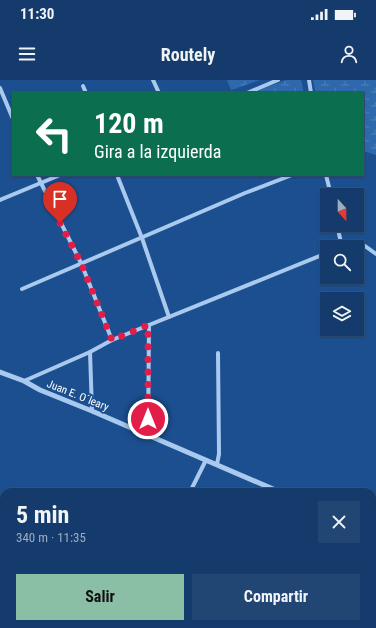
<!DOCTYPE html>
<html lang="es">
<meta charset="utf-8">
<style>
body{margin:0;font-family:"Roboto Condensed",sans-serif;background:#214673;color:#f1f3f6;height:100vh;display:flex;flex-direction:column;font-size:15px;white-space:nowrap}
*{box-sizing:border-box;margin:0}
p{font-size:13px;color:#9dadc1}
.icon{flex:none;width:22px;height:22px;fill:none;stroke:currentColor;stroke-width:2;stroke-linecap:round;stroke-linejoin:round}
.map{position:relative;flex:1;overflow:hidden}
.panel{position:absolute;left:0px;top:408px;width:376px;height:140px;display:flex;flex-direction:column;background:#143b6b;border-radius:12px 12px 0 0;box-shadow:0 1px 3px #0004,0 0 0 1px #33557e}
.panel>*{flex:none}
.banner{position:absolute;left:12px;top:12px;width:352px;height:84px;border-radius:0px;box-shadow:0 1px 3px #0004,0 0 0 1px #33557e;background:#0b6e4f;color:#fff;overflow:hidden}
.needle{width:26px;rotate:159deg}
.tools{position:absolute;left:320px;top:108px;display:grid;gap:8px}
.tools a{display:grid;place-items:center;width:44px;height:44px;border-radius:0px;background:#143b6b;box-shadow:0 1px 3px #0004,0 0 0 1px #33557e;font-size:20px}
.pin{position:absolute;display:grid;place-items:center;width:34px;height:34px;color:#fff;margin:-41px -17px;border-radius:50% 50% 50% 0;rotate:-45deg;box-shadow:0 0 4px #0007}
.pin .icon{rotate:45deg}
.me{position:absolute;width:44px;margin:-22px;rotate:0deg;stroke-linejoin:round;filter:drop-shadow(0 0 3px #0008)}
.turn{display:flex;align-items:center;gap:14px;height:84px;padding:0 16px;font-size:18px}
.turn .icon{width:52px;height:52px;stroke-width:2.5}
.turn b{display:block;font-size:28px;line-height:34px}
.round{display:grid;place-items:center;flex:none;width:42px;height:42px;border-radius:0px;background:#214673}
.headline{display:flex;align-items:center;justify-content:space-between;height:68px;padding:0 16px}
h1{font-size:24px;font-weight:700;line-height:30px}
.action{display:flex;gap:8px;margin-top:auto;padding:8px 16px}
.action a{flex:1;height:46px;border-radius:0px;background:#8abfa5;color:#111;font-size:16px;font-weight:700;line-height:46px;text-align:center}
.action a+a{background:#214673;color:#f1f3f6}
.status{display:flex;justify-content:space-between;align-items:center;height:28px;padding:0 20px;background:#143b6b;direction:ltr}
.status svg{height:11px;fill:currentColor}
header{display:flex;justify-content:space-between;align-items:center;height:52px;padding:0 16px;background:#143b6b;font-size:18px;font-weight:700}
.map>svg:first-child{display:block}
.wetland{fill:url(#wetland-marsh)}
.park{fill:url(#park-tufts)}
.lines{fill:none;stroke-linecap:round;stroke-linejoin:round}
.minor{stroke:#a9c9ee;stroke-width:4}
.tertiary{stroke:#a9c9ee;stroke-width:5}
.primary{stroke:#f0f6ff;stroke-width:6}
.route{stroke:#e11d48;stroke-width:7;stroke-dasharray:0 12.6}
.labels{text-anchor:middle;stroke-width:3.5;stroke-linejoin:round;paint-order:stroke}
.street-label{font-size:11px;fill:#fff;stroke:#1b4f8f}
</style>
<div class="status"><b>11:30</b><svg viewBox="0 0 49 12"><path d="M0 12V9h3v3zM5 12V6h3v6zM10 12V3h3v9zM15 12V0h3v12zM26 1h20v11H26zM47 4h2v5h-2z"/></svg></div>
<header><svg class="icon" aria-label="menu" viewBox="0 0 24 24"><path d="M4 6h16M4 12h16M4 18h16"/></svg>Routely<svg class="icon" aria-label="person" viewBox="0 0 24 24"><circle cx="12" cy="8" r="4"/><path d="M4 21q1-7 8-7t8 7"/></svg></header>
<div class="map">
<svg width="376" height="548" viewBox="0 0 376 548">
<defs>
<pattern id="wetland-marsh" width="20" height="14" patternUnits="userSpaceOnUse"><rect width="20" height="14" fill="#2e69ad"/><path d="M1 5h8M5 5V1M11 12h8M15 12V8" fill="none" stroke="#4d80b9"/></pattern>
<pattern id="park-tufts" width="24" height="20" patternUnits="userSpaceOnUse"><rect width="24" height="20" fill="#2e69ad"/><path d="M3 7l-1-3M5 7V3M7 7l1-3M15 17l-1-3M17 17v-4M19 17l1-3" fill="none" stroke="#4d80b9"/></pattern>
</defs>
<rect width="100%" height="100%" fill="#1b4f8f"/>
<g class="wetland">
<polygon points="227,0 260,0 231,10"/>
<polygon points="286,0 301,0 304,13 252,13"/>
<polygon points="313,0 376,0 376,75 363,71 363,13 316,13"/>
</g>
<polygon class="park" points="376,479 376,548 308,548 312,544 372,544 372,483"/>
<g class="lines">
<g class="minor">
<polyline points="153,0 159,13"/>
<polyline points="309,0 311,13"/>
<polyline points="83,6 86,13"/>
<polyline points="0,8 13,39"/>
<polyline points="247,13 278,0"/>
<polyline points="37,95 81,183 112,260"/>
<polyline points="117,95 142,158 169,237"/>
<polyline points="326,95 331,115"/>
<polyline points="0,120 60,95"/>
<polyline points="337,145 342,167"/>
<polyline points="342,167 358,161 376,174"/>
<polyline points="22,209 245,113 292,95"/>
<polyline points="90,272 92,331"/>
<polyline points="24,301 90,272 112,260 327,173"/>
<polyline points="148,355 149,245"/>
<polyline points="217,384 219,374 218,273"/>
<polyline points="190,412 206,380"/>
<polyline points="262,412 265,406"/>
<polyline points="154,544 159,548"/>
<polyline points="80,548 83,544"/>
<polyline points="193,548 195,544"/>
</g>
<g class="tertiary">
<polyline points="0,292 24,301 40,310 92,331 280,412"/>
<polyline points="372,436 376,437"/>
</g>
<g class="primary">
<polyline points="372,468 376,463"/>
<polyline points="293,548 297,544"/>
</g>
</g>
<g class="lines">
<polyline class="route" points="60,143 81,183 112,260 148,245 148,339"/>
</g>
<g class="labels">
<g class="street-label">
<text transform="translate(78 315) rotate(22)" y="4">Juan E. O´leary</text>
</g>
</g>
</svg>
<div class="tools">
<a><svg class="needle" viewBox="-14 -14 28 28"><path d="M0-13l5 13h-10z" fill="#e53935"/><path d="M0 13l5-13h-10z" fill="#9dadc1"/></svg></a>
<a><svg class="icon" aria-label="search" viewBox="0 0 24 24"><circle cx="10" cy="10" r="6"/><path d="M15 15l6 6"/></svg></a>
<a><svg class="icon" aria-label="layers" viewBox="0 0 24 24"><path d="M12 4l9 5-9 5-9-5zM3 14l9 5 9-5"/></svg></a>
</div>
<div class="pin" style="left:60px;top:143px;background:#d93025"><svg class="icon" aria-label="arrive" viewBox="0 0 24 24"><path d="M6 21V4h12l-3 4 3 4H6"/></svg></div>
<svg class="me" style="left:148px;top:339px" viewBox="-20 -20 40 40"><circle r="17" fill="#e11d48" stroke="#fff" stroke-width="3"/><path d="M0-11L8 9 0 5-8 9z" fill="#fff"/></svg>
<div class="banner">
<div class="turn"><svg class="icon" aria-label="left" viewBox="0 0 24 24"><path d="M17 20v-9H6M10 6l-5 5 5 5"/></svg><div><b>120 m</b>Gira a la izquierda</div></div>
</div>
<section class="panel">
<div class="headline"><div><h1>5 min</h1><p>340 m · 11:35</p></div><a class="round"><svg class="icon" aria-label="close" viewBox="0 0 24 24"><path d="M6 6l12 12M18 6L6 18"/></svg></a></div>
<div class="action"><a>Salir</a><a>Compartir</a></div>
</section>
</div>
